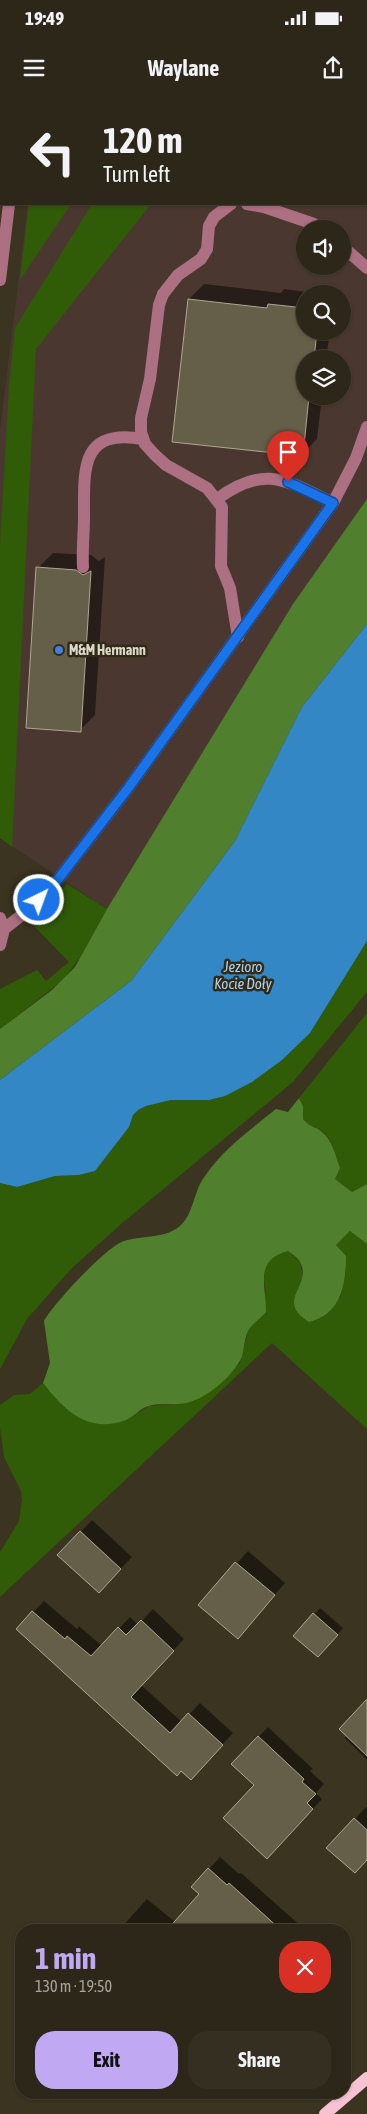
<!DOCTYPE html>
<meta charset="utf-8">
<style>
body{margin:0;font-family:"Asap Condensed",sans-serif;background:#342f21;color:#f1f3f6;height:100vh;display:flex;flex-direction:column;font-size:19px;white-space:nowrap}
*{box-sizing:border-box;margin:0}
p{font-size:16px;color:#a6a5a2}
.icon{flex:none;width:28px;height:28px;fill:none;stroke:currentColor;stroke-width:2;stroke-linecap:round;stroke-linejoin:round}
.map{position:relative;flex:1;overflow:hidden}
.drawer{position:absolute;left:15px;top:1824px;width:336px;height:175px;display:flex;flex-direction:column;background:#2c2718;border-radius:20px;box-shadow:0 1px 4px #0004,0 0 0 1px #484437}
.drawer>*{flex:none}
.guide{position:absolute;left:0px;top:0px;width:368px;height:105px;box-shadow:0 1px 4px #0004,0 0 0 1px #484437;background:#2c2718;color:#f1f3f6;overflow:hidden}
.fabs{position:absolute;left:296px;top:120px;display:grid;gap:10px}
.fabs a{display:grid;place-items:center;width:55px;height:55px;border-radius:50%;background:#2c2718;box-shadow:0 1px 4px #0004,0 0 0 1px #484437;font-size:25px}
.pin{position:absolute;display:grid;place-items:center;width:42px;height:42px;color:#fff;margin:-51px -21px;border-radius:50% 50% 50% 0;rotate:-45deg;box-shadow:0 0 5px #0007}
.pin .icon{rotate:45deg}
.me{position:absolute;width:55px;margin:-28px;rotate:42deg;stroke-linejoin:round;filter:drop-shadow(0 0 4px #0008)}
.turn{display:flex;align-items:center;gap:18px;height:105px;padding:0 20px;font-size:22px}
.turn .icon{width:65px;height:65px;stroke-width:2.5}
.turn b{display:block;font-size:35px;line-height:42px}
.round{display:grid;place-items:center;flex:none;width:52px;height:52px;border-radius:20px;background:#342f21}
.summary{display:flex;align-items:center;justify-content:space-between;height:85px;padding:0 20px}
h1{font-size:30px;font-weight:700;line-height:38px;color:#c1a8f3}
.button{display:flex;gap:10px;margin-top:auto;padding:10px 20px}
.button a{flex:1;height:58px;border-radius:20px;background:#c1a8f3;color:#111;font-size:20px;font-weight:700;line-height:58px;text-align:center}
.button a+a{background:#342f21;color:#f1f3f6}
.status{display:flex;justify-content:space-between;align-items:center;height:35px;padding:0 25px;background:#2c2718;direction:ltr}
.status svg{height:14px;fill:currentColor}
header{display:flex;justify-content:space-between;align-items:center;height:65px;padding:0 20px;background:#2c2718;font-size:22px;font-weight:700}
.map>svg:first-child{display:block}
.industrial{fill:#4a3830;fill-rule:evenodd}
.green{fill:#305b07}
.forest{fill:#507f2e}
.water{fill:#3387c5}
.shadow{fill:#0007}
.building{fill:#655e48;stroke:#afa790}
.lines{fill:none;stroke-linecap:round;stroke-linejoin:round}
.minor{stroke:#ad6f82;stroke-width:12}
.major{stroke:#f7c2d1;stroke-width:12}
.route-casing{stroke:#114b97;stroke-width:12}
.route{stroke:#1a73e8;stroke-width:9}
.shop-dot{fill:#3f7fe0;stroke:#312a16;stroke-width:2}
.labels{text-anchor:middle;stroke-width:5;stroke-linejoin:round;paint-order:stroke}
.poi-label{font-size:14px;font-weight:bold;fill:#dcd8cb;stroke:#312a16;text-anchor:start}
.water-label{font-size:15px;font-style:italic;fill:#abd1f2;stroke:#312a16}
</style>
<div class="status"><b>19:49</b><svg viewBox="0 0 49 12"><path d="M0 12V9h3v3zM5 12V6h3v6zM10 12V3h3v9zM15 12V0h3v12zM26 1h20v11H26zM47 4h2v5h-2z"/></svg></div>
<header><svg class="icon" aria-label="menu" viewBox="0 0 24 24"><path d="M4 6h16M4 12h16M4 18h16"/></svg>Waylane<svg class="icon" aria-label="share" viewBox="0 0 24 24"><path d="M12 15V3M7 8l5-5 5 5M5 13v7h14v-7"/></svg></header>
<div class="map">
<svg width="367" height="2014" viewBox="0 0 367 2014">
<rect width="100%" height="100%" fill="#3b3420"/>
<path class="industrial" d="M41,0h326v400l-260,409 -107,-71v-407l28,-227h338v-103zM305,129h37v37h-37zM305,194h37v37h-37zM305,259h37v37h-37z"/>
<g class="green">
<polygon points="29,104 71,104 20,180"/>
<polygon points="92,104 151,104 36,249 12,747 0,738 0,446 9,285 15,228"/>
<polygon points="67,784 107,809 81,856 63,880 0,929 0,889 37,870 46,881 69,862 33,825"/>
<polygon points="367,841 367,892 293,982 120,1125 71,1169 27,1219 0,1269 0,1083 17,1087 55,1076 79,1075 95,1071 129,1027 133,1015 138,1010 146,1006 171,1000 209,1000 310,933"/>
<path d="M367,913v171l-15,8 -17,-13c0,-17 2,-36 -13,-48 -7,-5 -10,-2 -19,-12v-13l-4,-8z"/>
<polygon points="350,1131 367,1144 367,1329 272,1243 0,1497 0,1452 19,1421 22,1400 21,1391 4,1357 0,1327 0,1305 14,1295 30,1294 43,1283 64,1307 128,1319 149,1306 181,1304 209,1292 225,1278 240,1263 248,1231 266,1191 264,1179 265,1164 275,1155 288,1151 300,1162 303,1177 340,1198 346,1173 336,1145"/>
</g>
<g class="forest">
<polygon points="367,399 367,524 302,607 235,741 131,881 0,980 0,929 52,890 75,867 107,809 293,504"/>
<path d="M299,998l4,8v13c9,10 13,7 19,13 11,9 13,23 18,36l-5,11 17,13 15,-8v60l-17,-13 -14,14 10,11c0,29 -5,58 -37,66 -35,-22 4,-36 -9,-60 -2,-4 -8,-8 -12,-11 -34,9 -22,33 -22,61 -5,6 -15,13 -18,19 -5,10 -3,24 -10,33 -12,18 -36,38 -58,40 -10,1 -22,-1 -31,2 -9,2 -15,11 -23,14 -38,14 -61,-9 -83,-37l7,-20 -6,-42c10,-18 62,-74 80,-80 18,-6 44,-2 58,-17 12,-13 12,-34 23,-48 19,-28 45,-46 71,-67l12,3z"/>
</g>
<polygon class="water" points="367,524 367,841 310,933 282,960 252,982 225,996 209,1000 171,1000 146,1006 138,1010 133,1015 129,1027 95,1071 79,1075 55,1076 17,1087 0,1083 0,980 131,881 235,741 302,607"/>
<g class="shadow">
<polygon points="0,0 15,0 1,1 0,84"/>
<polygon points="204,184 281,193 284,189 322,194 305,194 305,231 330,231 326,259 305,259 305,296 322,296 317,339 302,354 189,199"/>
<polygon points="53,453 91,455 99,461 105,457 95,615 80,630 38,468"/>
<polygon points="92,1420 132,1457 110,1480 59,1455"/>
<polygon points="248,1451 285,1483 238,1537 200,1505"/>
<polygon points="44,1501 77,1529 79,1526 102,1546 130,1517 138,1525 153,1509 184,1539 141,1585 182,1622 200,1603 233,1633 202,1667 33,1512"/>
<polygon points="320,1508 343,1528 324,1549 295,1536"/>
<polygon points="367,1601 367,1660 345,1638"/>
<polygon points="268,1627 313,1669 310,1671 324,1684 316,1693 322,1699 277,1748 256,1685 233,1663"/>
<polygon points="366,1707 367,1708 367,1759 355,1719"/>
<polygon points="220,1757 239,1774 241,1773 302,1827 299,1830 200,1830 201,1794 209,1769"/>
<polygon points="147,1799 185,1830 119,1830"/>
</g>
<g class="building">
<polygon points="188,199 267,208 268,204 305,208 305,231 317,231 314,259 305,259 305,296 309,296 303,356 172,342"/>
<polygon points="36,467 76,470 83,475 91,471 81,632 26,628"/>
<polygon points="80,1431 121,1469 99,1493 57,1455"/>
<polygon points="235,1462 275,1495 238,1539 198,1505"/>
<polygon points="32,1511 65,1539 67,1536 91,1556 118,1527 126,1535 141,1520 174,1551 131,1597 170,1633 188,1613 223,1645 191,1680 181,1671 177,1676 16,1529"/>
<polygon points="313,1513 338,1535 318,1557 293,1536"/>
<polygon points="367,1599 367,1656 339,1629"/>
<polygon points="258,1636 304,1679 302,1682 316,1694 307,1703 313,1709 267,1759 223,1718 254,1685 231,1664"/>
<polygon points="354,1718 367,1730 367,1760 355,1773 326,1748"/>
<polygon points="208,1768 227,1785 229,1783 281,1830 167,1830 199,1794 191,1787"/>
</g>
<g class="lines">
<g class="minor">
<polyline points="21,1 21,0"/>
<polyline points="231,104 214,117 209,126 207,149 201,159 178,175 163,194 159,205 150,279 141,318 141,332 145,344 155,355 166,365 207,388 222,407 221,466 230,488 238,537"/>
<polyline points="247,104 264,107 314,124 320,129"/>
<polyline points="342,146 367,168"/>
<polyline points="0,180 9,104"/>
<path d="M217,399c48,-35 68,-19 116,4"/>
<path d="M83,467c-1,-17 1,-34 1,-50 0,-48 -4,-89 59,-78"/>
<polyline points="0,818 4,829 0,845"/>
<polyline points="4,829 32,807 59,778 129,687 333,403 356,358 367,327"/>
</g>
<polyline class="major" points="325,2014 367,1978"/>
</g>
<g class="lines">
<defs>
<polyline id="route" points="39,800 59,778 129,687 333,403 288,382"/>
</defs>
<use href="#route" class="route-casing"/>
<use href="#route" class="route"/>
</g>
<circle class="shop-dot" cx="59" cy="550" r="5"/>
<g class="labels">
<g class="poi-label">
<text x="69" y="555">M&amp;M Hermann</text>
</g>
<g class="water-label">
<text x="243" y="872">Jezioro<tspan x="243" dy="17">Kocie Doły</tspan></text>
</g>
</g>
</svg>
<div class="fabs">
<a><svg class="icon" aria-label="sound" viewBox="0 0 24 24"><path d="M4 9h4l5-4v14l-5-4H4zM17 9q2 3 0 6"/></svg></a>
<a><svg class="icon" aria-label="search" viewBox="0 0 24 24"><circle cx="10" cy="10" r="6"/><path d="M15 15l6 6"/></svg></a>
<a><svg class="icon" aria-label="layers" viewBox="0 0 24 24"><path d="M12 4l9 5-9 5-9-5zM3 14l9 5 9-5"/></svg></a>
</div>
<div class="pin" style="left:288px;top:382px;background:#d93025"><svg class="icon" aria-label="arrive" viewBox="0 0 24 24"><path d="M6 21V4h12l-3 4 3 4H6"/></svg></div>
<svg class="me" style="left:39px;top:800px" viewBox="-20 -20 40 40"><circle r="17" fill="#1a73e8" stroke="#fff" stroke-width="3"/><path d="M0-11L8 9 0 5-8 9z" fill="#fff"/></svg>
<div class="guide">
<div class="turn"><svg class="icon" aria-label="left" viewBox="0 0 24 24"><path d="M17 20v-9H6M10 6l-5 5 5 5"/></svg><div><b>120 m</b>Turn left</div></div>
</div>
<section class="drawer">
<div class="summary"><div><h1>1 min</h1><p>130 m · 19:50</p></div><a class="round" style="background:#d93025;color:#fff"><svg class="icon" aria-label="close" viewBox="0 0 24 24"><path d="M6 6l12 12M18 6L6 18"/></svg></a></div>
<div class="button"><a>Exit</a><a>Share</a></div>
</section>
</div>
